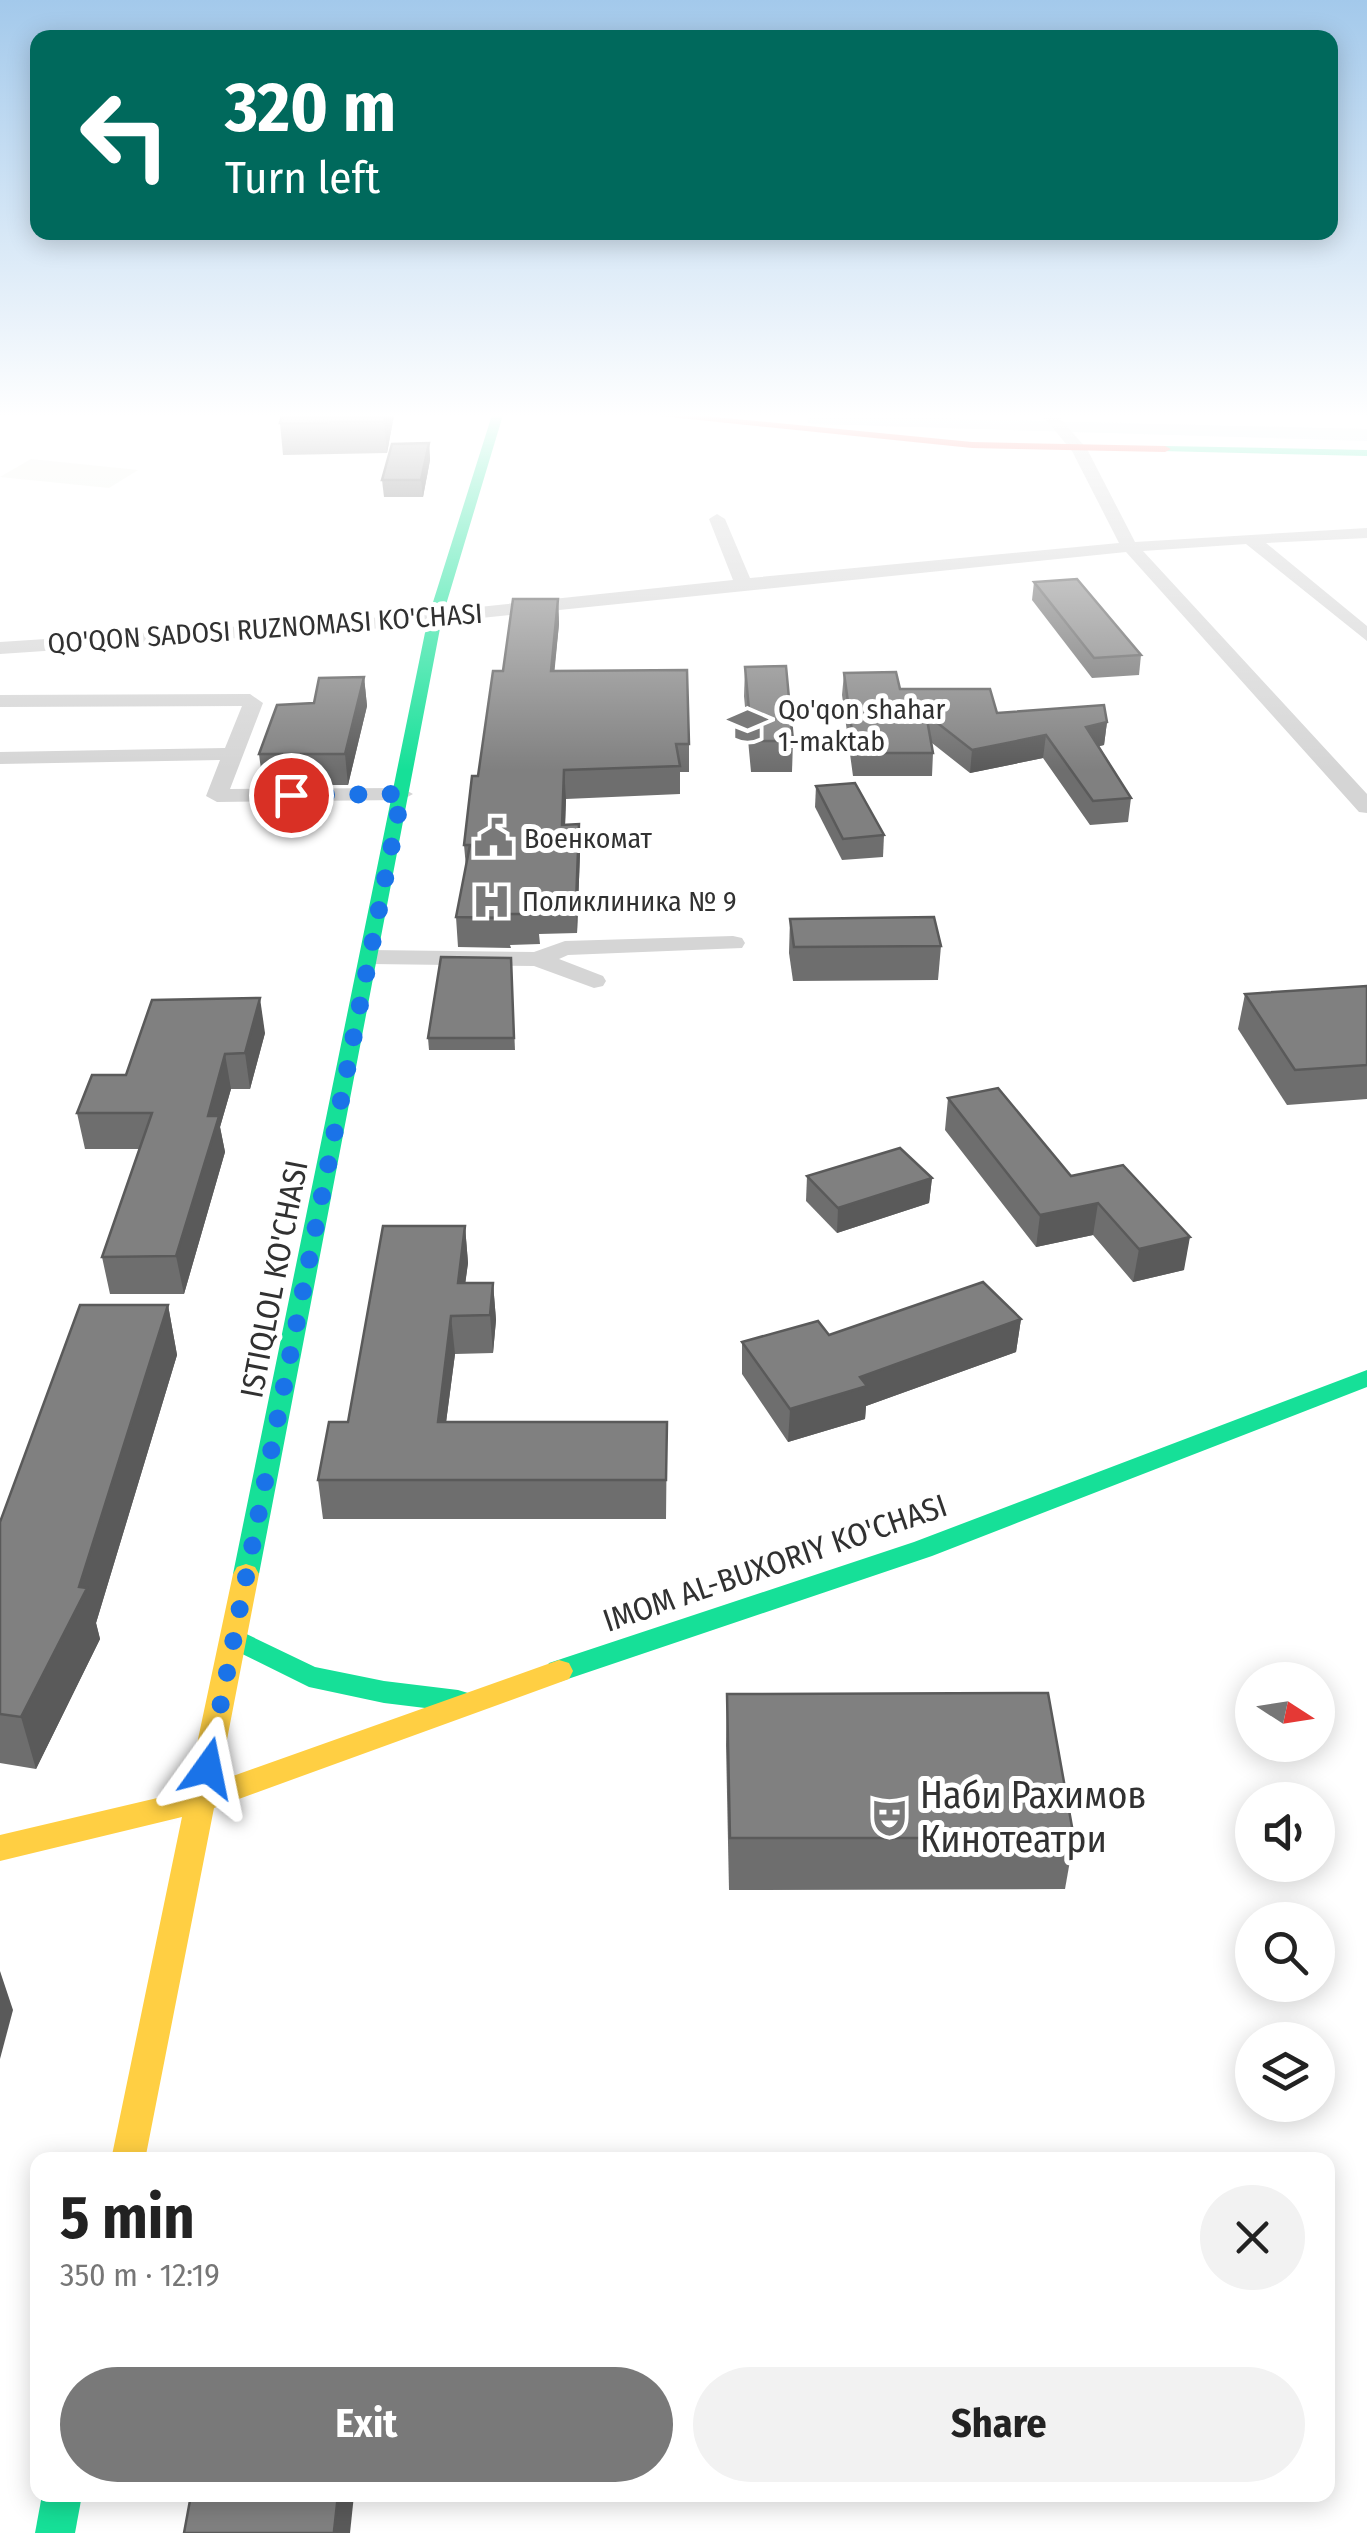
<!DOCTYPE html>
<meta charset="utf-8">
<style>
body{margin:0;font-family:"Fira Sans Condensed",sans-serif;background:#f2f2f2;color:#222;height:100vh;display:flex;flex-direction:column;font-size:38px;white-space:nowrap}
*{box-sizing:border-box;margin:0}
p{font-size:32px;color:#767676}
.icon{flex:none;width:55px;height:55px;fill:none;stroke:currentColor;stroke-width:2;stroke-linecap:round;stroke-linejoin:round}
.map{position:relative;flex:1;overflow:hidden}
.side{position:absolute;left:30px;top:2152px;width:1305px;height:350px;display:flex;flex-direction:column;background:#fff;border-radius:20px;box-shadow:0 5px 25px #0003}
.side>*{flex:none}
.hud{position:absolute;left:30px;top:30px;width:1308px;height:210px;border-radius:20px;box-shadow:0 5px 25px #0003;background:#00695c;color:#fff;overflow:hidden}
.needle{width:65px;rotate:102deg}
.fabs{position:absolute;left:1235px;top:1662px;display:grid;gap:20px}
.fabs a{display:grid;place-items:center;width:100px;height:100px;border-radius:50%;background:#fff;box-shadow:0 5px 25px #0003;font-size:50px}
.pin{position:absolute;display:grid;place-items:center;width:85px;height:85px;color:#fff;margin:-42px;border:5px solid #fff;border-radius:50%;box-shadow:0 2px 10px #0007}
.me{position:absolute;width:110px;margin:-55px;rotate:12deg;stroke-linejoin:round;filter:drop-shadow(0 0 8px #0008)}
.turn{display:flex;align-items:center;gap:35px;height:210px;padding:0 30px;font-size:45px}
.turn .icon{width:130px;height:130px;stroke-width:2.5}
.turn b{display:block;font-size:70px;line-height:85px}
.round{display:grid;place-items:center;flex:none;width:105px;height:105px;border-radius:52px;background:#f2f2f2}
.summary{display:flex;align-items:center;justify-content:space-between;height:170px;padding:0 30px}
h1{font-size:60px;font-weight:700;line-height:75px}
.primary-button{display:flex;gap:20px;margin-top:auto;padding:20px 30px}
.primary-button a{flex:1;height:115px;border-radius:60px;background:#797979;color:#fff;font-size:40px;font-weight:700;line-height:115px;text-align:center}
.primary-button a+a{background:#f2f2f2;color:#222}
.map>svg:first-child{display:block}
.green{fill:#f1f3ed}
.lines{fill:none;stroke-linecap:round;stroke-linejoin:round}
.canal{fill:#dbe9ef;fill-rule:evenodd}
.street{fill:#d5d5d5;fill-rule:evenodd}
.fast{fill:#16e098;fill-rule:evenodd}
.slow{fill:#ffcf43;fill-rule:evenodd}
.jam{fill:#f24e42;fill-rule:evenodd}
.wall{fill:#6e6e6e}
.shaded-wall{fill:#5a5a5a}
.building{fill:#808080;stroke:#5a5a5a;stroke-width:2.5}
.route{stroke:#1a73e8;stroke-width:18;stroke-dasharray:0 32.4}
.labels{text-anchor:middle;stroke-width:10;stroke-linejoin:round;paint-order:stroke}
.far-street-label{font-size:28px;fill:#313131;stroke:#fff}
.far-poi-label{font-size:28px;fill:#313131;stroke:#fff;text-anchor:start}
.street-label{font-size:32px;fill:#313131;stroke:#fff}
.near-poi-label{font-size:38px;fill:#313131;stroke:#fff;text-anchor:start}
</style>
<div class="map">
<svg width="1367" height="2533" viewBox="0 0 1367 2533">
<rect width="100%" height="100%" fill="#fff"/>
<polygon class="green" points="31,459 138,470 109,488 0,477"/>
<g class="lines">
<polygon class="canal" points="807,415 1367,429 1367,441 814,424 808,423"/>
<g class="street">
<polygon points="1042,415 1057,415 1087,449 1135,542 1367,528 1367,538 1266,543 1367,626 1367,641 1246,544 1143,551 1367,794 1367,813 1359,812 1126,552 384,628 0,654 0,642 384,617 733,580 709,519 717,514 725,519 750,578 1119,543 1072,451"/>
<polygon points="250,694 263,703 230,789 402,788 413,794 402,800 217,802 206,796 220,760 0,764 0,752 225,748 242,706 0,707 0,695"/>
<polygon points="733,936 742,938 745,943 742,948 568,955 559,959 603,976 606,981 603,986 594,988 534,966 371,964 359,957 371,950 534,952 565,941"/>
</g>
<g class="fast">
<polygon points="492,415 503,415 442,618 259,1574 255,1581 246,1584 237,1581 233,1574 428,618"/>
<polygon points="1165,446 1367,450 1367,456 1161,451"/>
<polygon points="1367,1370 1367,1387 932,1556 559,1682 549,1679 545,1671 549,1663 914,1542"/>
<polygon points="236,1629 315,1667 384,1681 458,1690 468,1693 472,1701 468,1709 458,1712 384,1703 309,1687 226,1646 222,1639 226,1632"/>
<polygon points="42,2495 82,2495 75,2533 35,2533"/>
</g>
<polygon class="slow" points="246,1564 255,1567 259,1574 219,1781 559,1660 569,1663 573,1671 569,1679 214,1808 145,2160 111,2160 182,1817 0,1861 0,1835 187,1791 233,1574 237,1567"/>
<polygon class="jam" points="650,415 694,415 972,442 1165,446 1171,449 1165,452 972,448"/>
</g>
<g class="wall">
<polygon points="394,415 387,453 283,455 280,423"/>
<polygon points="429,443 430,460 423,497 384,497 382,480"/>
<polygon points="1034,582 1141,655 1139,675 1092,678 1032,600"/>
<polygon points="558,599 559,624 554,671 689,744 689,772 680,772 680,794 566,799 565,825 580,853 577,933 539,934 540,944 510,945 511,948 458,947 456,917 466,867 464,845 478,776 503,671"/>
<polygon points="745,667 793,741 792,772 751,772 744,696"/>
<polygon points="844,673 900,689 997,713 1107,722 1104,745 1099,746 1131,798 1128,822 1090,825 1043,758 970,773 932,743 933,753 932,776 853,776 842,695"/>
<polygon points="364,677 367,706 348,785 263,785 259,754 314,703"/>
<polygon points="816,786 884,835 883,857 842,860 815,807"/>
<polygon points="790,919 941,946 938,980 793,981 789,953"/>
<polygon points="511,958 515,1050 429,1050 428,1038"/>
<polygon points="1367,986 1367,1099 1287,1105 1238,1029 1245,994"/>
<polygon points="265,1033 250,1089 231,1089 220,1127 225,1152 184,1294 110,1294 102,1257 139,1149 85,1149 77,1113 126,1075"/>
<polygon points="948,1098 1071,1176 1184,1270 1133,1282 1093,1235 1036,1247 945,1130"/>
<polygon points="807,1176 932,1178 929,1203 837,1233 806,1201"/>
<polygon points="465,1226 468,1263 465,1283 493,1283 496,1320 493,1353 455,1354 446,1422 667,1422 666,1519 323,1519 318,1480 348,1422"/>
<polygon points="168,1305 177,1355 96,1623 100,1639 36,1769 0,1763 0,1522"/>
<polygon points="1021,1319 1016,1352 866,1406 865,1419 788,1442 742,1374 742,1342"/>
<polygon points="727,1694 1074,1838 1065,1889 729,1890 726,1745"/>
</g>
<g class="shaded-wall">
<polygon points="385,415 394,415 387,453 384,422"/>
<polygon points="429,443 430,460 423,497 421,480"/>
<polygon points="558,599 559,624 552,697 551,671"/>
<polygon points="364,677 367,706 348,785 345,754"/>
<polygon points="1107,722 1104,745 1083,750 1086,727"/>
<polygon points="1046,735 1043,758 970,773 972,750"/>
<polygon points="564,770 566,799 564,854 562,825"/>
<polygon points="579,824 580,853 577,933 576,903"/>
<polygon points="260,998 265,1033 250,1089 245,1053"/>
<polygon points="225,1054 231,1089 220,1127 225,1152 184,1294 176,1256 208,1116"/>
<polygon points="932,1178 929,1203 837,1233 838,1208"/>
<polygon points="1098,1203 1093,1235 1036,1247 1040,1215"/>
<polygon points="465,1226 468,1263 461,1316 458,1283"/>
<polygon points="1190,1237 1184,1270 1133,1282 1139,1249"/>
<polygon points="493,1283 496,1320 493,1353 490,1315"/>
<polygon points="168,1305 177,1355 96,1623 100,1639 36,1769 21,1717 79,1587"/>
<polygon points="451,1316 455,1354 441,1461 438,1422"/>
<polygon points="1021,1319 1016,1352 866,1406 865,1419 788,1442 790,1409 860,1377"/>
<polygon points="0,1971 13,2010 0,2059"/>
<polygon points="338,2495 354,2495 350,2533 334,2533"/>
</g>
<g class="building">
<polygon points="282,415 385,415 384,422 280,423"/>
<polygon points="429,443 421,480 382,480 392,444"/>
<polygon points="1077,579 1141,655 1094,658 1034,582"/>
<polygon points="513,599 558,599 551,671 687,670 689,744 676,744 680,766 564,770 562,825 579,824 576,903 538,903 538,914 509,914 509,918 456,917 470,845 464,845 472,776 478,776 493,671 503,671"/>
<polygon points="786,666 793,741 752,741 745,667"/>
<polygon points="896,672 900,689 990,689 997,713 1104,705 1107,722 1086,727 1131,798 1093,801 1046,735 972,750 926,714 933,753 855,753 844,673"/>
<polygon points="364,677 345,754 259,754 277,705 314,703 319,678"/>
<polygon points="855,783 884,835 843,839 816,786"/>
<polygon points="934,917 941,946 794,947 790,919"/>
<polygon points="441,957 511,958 514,1038 428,1038"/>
<polygon points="1367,986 1367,1065 1295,1070 1245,994"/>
<polygon points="260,998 245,1053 225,1054 208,1116 219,1116 176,1256 102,1257 152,1113 77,1113 92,1075 126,1075 152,1000"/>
<polygon points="998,1088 1071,1176 1123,1165 1190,1237 1139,1249 1098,1203 1040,1215 948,1098"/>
<polygon points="900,1148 932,1178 838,1208 807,1176"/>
<polygon points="383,1226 465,1226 458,1283 493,1283 490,1315 451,1316 438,1422 667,1422 666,1480 318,1480 329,1422 348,1422"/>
<polygon points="983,1282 1021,1319 860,1377 867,1386 790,1409 742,1342 818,1321 829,1335"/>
<polygon points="80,1305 168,1305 79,1587 87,1588 21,1717 0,1714 0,1522"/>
<polygon points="1048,1693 1074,1838 730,1838 727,1694"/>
<polygon points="191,2495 338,2495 334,2531 336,2533 184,2533"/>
</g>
<linearGradient id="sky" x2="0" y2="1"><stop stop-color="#a3c9eb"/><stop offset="0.54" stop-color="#fff"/><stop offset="1" stop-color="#fff" stop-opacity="0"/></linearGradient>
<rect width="1367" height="770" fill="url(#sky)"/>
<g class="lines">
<polyline class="route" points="208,1768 402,794 291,795"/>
</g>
<defs>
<symbol id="school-bare" viewBox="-9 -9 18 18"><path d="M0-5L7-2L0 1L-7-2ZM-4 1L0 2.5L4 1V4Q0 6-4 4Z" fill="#797979" stroke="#fff" stroke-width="2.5" paint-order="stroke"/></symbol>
<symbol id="civic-bare" viewBox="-9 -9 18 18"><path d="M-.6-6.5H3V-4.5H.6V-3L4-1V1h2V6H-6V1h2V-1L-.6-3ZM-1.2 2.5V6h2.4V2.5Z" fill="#797979" stroke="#fff" stroke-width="2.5" paint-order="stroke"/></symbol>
<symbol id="hospital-bare" viewBox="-9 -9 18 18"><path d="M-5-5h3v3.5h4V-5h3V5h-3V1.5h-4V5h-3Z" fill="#797979" stroke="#fff" stroke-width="2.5" paint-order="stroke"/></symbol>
<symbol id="theatre-bare" viewBox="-9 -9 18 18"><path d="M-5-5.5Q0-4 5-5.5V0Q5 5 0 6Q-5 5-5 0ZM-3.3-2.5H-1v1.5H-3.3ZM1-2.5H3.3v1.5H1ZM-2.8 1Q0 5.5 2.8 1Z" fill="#797979" stroke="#fff" stroke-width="2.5" paint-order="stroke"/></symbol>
</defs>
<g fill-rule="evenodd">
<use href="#school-bare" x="720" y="698" width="55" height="55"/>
<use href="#civic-bare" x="466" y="810" width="55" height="55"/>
<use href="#hospital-bare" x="464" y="874" width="55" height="55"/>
<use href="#theatre-bare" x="862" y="1790" width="55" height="55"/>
</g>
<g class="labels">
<g class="far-street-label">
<text transform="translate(265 628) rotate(-4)" y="10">QO'QON SADOSI RUZNOMASI KO'CHASI</text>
</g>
<g class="far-poi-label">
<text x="778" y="719">Qo'qon shahar<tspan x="778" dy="32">1-maktab</tspan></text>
<text x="524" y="848">Военкомат</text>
<text x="522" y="911">Поликлиника № 9</text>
</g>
<g class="street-label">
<text transform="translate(274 1279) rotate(-79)" y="11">ISTIQLOL KO'CHASI</text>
<text transform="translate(775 1563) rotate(-19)" y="11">IMOM AL-BUXORIY KO'CHASI</text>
</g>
<g class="near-poi-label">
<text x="920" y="1808">Наби Рахимов<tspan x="920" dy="44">Кинотеатри</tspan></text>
</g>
</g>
</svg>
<div class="fabs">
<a><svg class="needle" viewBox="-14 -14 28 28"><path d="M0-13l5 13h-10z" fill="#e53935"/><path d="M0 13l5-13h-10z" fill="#767676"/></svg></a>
<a><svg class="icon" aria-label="sound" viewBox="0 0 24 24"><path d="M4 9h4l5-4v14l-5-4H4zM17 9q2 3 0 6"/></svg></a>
<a><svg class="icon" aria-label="search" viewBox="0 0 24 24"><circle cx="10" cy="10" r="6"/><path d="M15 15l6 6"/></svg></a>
<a><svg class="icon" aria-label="layers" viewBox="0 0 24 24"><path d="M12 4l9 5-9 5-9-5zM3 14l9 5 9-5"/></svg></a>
</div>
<div class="pin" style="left:291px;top:795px;background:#d93025"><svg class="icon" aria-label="arrive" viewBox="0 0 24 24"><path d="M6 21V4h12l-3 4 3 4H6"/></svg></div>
<svg class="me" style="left:208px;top:1768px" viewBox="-20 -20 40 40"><path d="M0-17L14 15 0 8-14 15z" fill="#1a73e8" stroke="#fff" stroke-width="4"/></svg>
<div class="hud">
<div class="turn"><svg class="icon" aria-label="left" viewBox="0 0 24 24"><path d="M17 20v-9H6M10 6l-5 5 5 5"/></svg><div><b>320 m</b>Turn left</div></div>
</div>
<section class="side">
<div class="summary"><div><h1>5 min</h1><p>350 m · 12:19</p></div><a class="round"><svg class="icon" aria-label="close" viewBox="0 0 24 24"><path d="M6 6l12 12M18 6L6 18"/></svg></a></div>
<div class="primary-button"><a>Exit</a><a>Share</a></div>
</section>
</div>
